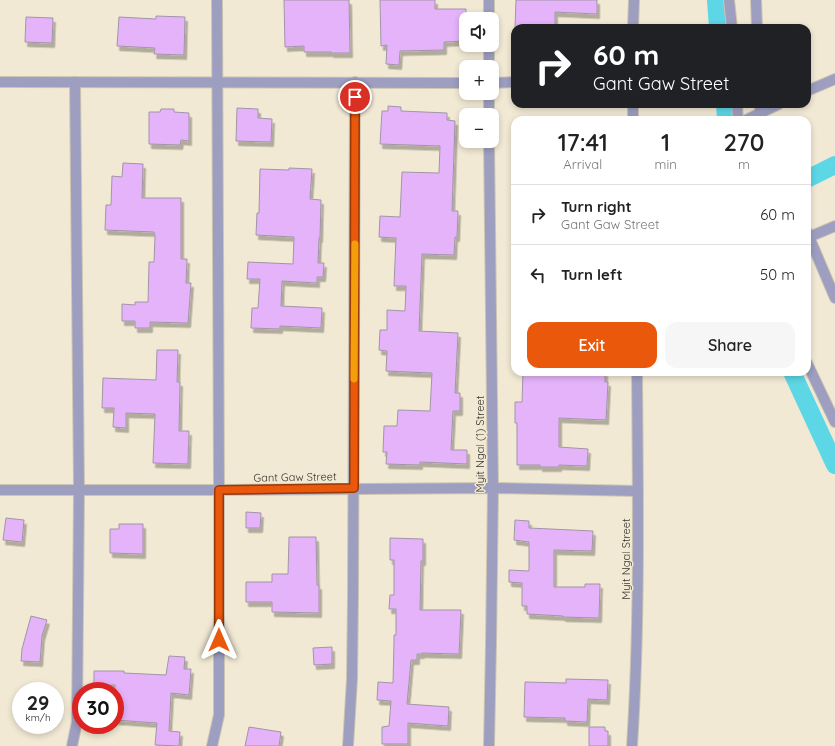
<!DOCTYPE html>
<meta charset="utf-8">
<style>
body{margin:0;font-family:Quicksand,sans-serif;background:#f6f6f6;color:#222;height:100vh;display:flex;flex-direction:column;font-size:15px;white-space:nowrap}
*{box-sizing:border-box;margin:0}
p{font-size:13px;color:#767676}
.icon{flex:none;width:22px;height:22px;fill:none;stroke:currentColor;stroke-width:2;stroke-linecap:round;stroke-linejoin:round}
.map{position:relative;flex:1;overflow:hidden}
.details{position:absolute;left:511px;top:116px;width:300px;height:260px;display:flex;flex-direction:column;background:#fff;border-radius:12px;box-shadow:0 2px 6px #0003}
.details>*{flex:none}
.top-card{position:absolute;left:511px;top:24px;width:300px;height:84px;border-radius:12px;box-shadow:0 2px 6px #0003;background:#202124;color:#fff;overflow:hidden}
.controls{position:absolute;left:459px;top:12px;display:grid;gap:8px}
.controls a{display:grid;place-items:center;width:40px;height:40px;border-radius:8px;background:#fff;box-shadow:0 2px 6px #0003;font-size:20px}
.speed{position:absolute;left:12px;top:682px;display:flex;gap:8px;font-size:20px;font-weight:700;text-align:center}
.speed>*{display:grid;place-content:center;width:52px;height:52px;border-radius:50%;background:#fff;box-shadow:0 2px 6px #0003;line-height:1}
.speed small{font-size:10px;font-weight:400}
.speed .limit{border:6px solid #d22;background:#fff;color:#111}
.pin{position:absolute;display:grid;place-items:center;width:34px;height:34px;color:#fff;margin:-17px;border:2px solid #fff;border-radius:50%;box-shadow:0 1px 4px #0007}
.me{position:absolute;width:44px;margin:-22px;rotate:0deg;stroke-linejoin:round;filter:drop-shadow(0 0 3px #0008)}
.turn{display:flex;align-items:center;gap:14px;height:84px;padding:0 16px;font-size:18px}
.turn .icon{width:52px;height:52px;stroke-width:2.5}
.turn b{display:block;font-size:28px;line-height:34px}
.eta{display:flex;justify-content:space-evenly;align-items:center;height:68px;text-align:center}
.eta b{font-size:24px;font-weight:600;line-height:28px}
.cta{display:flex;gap:8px;margin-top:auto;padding:8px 16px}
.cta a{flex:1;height:46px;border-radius:12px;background:#ea580c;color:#fff;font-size:16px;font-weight:600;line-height:46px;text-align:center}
.cta a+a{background:#f6f6f6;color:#222}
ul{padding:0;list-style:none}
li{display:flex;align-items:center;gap:12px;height:60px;padding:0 16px;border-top:1px solid #e0e0e0}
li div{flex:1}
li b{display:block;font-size:15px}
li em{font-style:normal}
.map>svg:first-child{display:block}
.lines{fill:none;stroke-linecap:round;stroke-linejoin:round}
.canal{stroke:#5dd6e6;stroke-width:18}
.building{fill:#e4b3fa;stroke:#a195a7;filter:url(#shadow)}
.minor-casing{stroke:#ccc5b3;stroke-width:12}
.minor{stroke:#9d9ec0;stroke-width:10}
.route-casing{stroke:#983908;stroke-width:10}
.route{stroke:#ea580c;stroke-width:7}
.slow{stroke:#f59e0b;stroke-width:7}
.labels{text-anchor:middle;stroke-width:3;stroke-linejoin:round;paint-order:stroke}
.street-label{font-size:11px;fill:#39362d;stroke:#f1e9d4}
</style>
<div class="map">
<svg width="835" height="746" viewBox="0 0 835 746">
<defs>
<filter id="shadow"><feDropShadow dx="2.5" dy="4.5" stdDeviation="0" flood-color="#0004"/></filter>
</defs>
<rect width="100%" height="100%" fill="#f1e9d4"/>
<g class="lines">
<g class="canal">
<polyline points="716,0 718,28"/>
<polyline points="725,104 726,120"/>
<polyline points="807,179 835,165"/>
<polyline points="792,372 835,465"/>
</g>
</g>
<g class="building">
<polygon points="284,0 349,0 350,53 331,53 331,52 304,52 304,46 285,47"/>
<polygon points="380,0 435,0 435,9 466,9 466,41 444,42 444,50 400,51 399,65 386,64 387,45 381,46"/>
<polygon points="516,0 597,0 597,14 555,12 555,28 515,28"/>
<polygon points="156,16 185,17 184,55 154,54 155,48 117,46 119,17 156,19"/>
<polygon points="26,17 53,18 52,43 25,42"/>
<polygon points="388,106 401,107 401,111 447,113 447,120 455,121 452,211 458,211 457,237 455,237 454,255 422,254 419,331 458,333 455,393 460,393 460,411 453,411 451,450 467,450 467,464 420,462 420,465 386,464 387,452 383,452 384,426 397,426 398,410 430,411 432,373 386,371 387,351 379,350 380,330 387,330 387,310 405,311 406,286 394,286 396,238 379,237 380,216 400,217 402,172 439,173 440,146 380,144 382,111 388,111"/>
<polygon points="237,108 258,109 258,118 272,119 271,142 236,141"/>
<polygon points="161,109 174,109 174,112 189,113 189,141 181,140 180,145 149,144 149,112 160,112"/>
<polygon points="123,163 143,164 142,198 181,198 181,259 187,259 186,283 191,283 188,323 150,322 150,328 135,328 135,321 122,321 122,304 135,305 135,302 148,302 149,262 154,262 155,236 154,232 105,230 106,205 111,205 112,176 122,177"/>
<polygon points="289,168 312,169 310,199 321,200 320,238 319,238 318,263 324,263 323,277 317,277 317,283 282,281 281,306 322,308 321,328 280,326 280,329 251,328 252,308 258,308 260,279 247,279 248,262 293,264 294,237 256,235 257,213 259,213 260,169 289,170"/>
<polygon points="157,350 178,350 177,382 180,382 179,431 189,431 188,464 153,463 155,414 126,413 126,428 113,427 114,408 102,408 103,378 156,380"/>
<polygon points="523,372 605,372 605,382 608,382 606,420 559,418 559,447 588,449 587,466 559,465 559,467 540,467 540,465 517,465 517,423 515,423 515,402 522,402"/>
<polygon points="246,512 261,513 260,528 246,528"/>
<polygon points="6,518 24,520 22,542 3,540"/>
<polygon points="515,520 529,521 529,528 593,531 592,551 554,550 554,587 585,587 585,584 600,584 599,618 563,617 563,616 527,614 527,606 522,606 522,583 509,582 509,570 529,571 529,542 514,540"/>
<polygon points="119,524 143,524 143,554 110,553 110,529 119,529"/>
<polygon points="289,537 316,537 317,585 319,585 319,613 272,612 272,602 246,602 246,582 272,582 272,574 288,574"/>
<polygon points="390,538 423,539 423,561 421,561 420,610 461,610 459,654 422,653 422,654 417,654 417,660 411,660 407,704 449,707 448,726 408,723 408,744 382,744 382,727 389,726 391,701 377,700 378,682 393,683 394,642 394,635 396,635 396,609 389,609 390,595 394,595 394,560 390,560"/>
<polygon points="31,616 47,620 42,636 40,662 21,661 22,649"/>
<polygon points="332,647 332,664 314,665 313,648"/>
<polygon points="169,656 185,657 184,669 191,669 189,695 171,693 169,731 180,732 179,746 155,745 157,723 115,720 115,685 94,686 94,671 124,671 124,673 166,675"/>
<polygon points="566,679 608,680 607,700 588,699 587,722 565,721 565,718 524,717 525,682 566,683"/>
<polygon points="249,727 281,732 279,746 245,746"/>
<polygon points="589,727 605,727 605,731 608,731 608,746 589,746"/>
</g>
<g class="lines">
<defs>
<g id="minor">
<polyline points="729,0 732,28"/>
<polyline points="756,0 757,28"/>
<polyline points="489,19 489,0"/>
<polyline points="633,28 634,0"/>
<polyline points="489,67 489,45"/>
<polyline points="0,82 466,83"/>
<polyline points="492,83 515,82"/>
<polyline points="807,91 835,79"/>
<polyline points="489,93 489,115"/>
<polyline points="633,104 633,120"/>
<polyline points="737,104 738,120"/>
<polyline points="760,104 760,113 763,120"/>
<polyline points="746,120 779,104"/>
<polyline points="807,232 835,298"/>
<polyline points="809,237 835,226"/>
<polyline points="807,363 835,422"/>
<polyline points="0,490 219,490 493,488 638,491"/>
<polyline points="72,746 77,722 79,490 75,82"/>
<polyline points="212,746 219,715 219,490 217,0"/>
<polyline points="348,746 352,679 353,596 355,82"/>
<polyline points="489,746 491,644 493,488 489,141"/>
<path d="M632,746c8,-124 6,-249 5,-374"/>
</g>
</defs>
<use href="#minor" class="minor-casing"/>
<use href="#minor" class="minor"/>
</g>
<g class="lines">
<defs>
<polyline id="route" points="219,640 219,490 354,488 355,97"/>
</defs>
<use href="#route" class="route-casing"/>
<use href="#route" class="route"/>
<polyline class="slow" points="354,379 355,244"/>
</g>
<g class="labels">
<g class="street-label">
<text transform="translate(480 444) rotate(-90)" y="4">Myit Ngal (1) Street</text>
<text transform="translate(295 477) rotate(-1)" y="4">Gant Gaw Street</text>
<text transform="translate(626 559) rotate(-90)" y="4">Myit Ngal Street</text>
</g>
</g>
</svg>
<div class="controls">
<a><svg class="icon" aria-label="sound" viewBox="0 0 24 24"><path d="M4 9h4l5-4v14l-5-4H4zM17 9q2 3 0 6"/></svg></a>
<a>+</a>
<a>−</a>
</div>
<div class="speed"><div>29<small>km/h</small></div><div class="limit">30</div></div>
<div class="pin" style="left:355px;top:97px;background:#d93025"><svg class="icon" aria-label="arrive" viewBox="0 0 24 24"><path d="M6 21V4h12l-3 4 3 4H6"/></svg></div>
<svg class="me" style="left:219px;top:640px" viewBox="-20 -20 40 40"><path d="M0-17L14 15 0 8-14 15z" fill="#ea580c" stroke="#fff" stroke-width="4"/></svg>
<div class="top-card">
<div class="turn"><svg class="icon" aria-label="right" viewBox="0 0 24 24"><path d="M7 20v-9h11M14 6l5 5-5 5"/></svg><div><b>60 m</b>Gant Gaw Street</div></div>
</div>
<section class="details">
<div class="eta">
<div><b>17:41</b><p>Arrival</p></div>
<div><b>1</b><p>min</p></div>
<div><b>270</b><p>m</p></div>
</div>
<ul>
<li><svg class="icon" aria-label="right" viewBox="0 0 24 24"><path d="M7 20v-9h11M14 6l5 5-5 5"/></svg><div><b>Turn right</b><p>Gant Gaw Street</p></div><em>60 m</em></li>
<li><svg class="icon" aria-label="left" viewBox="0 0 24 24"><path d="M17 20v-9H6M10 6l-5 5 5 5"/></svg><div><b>Turn left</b></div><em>50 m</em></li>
</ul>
<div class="cta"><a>Exit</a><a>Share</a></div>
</section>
</div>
